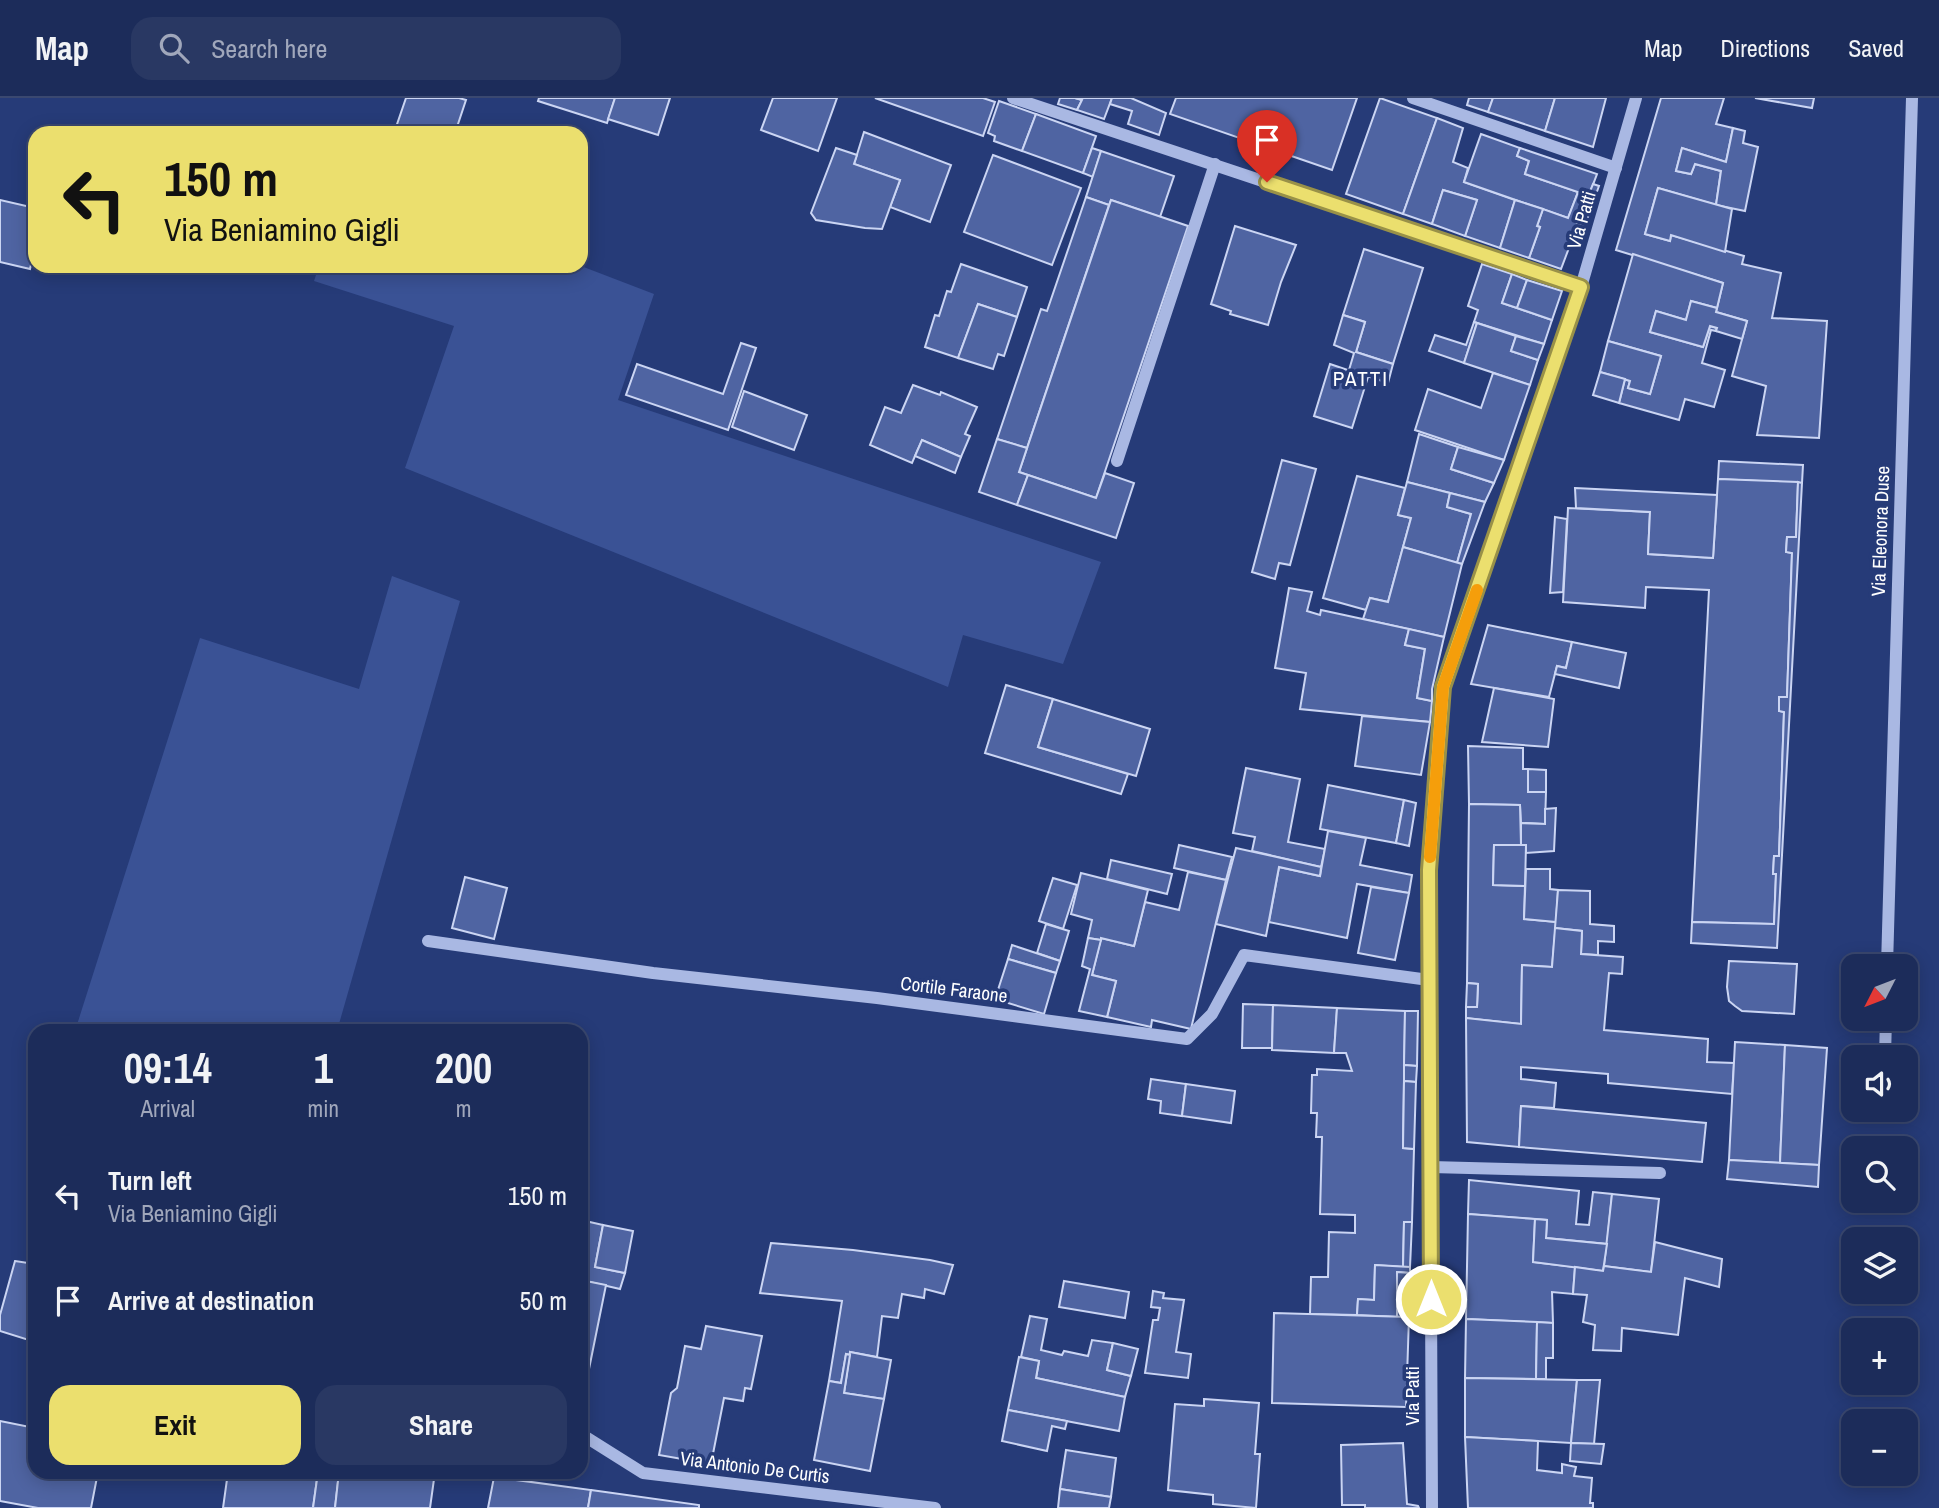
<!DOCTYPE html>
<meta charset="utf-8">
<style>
body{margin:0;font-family:"Archivo Narrow",sans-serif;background:#293863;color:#f1f3f6;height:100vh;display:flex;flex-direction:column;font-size:26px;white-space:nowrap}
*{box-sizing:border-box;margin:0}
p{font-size:23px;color:#a0a7bb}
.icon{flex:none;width:38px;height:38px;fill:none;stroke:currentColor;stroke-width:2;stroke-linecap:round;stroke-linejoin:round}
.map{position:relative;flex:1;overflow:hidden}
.panel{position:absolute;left:28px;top:926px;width:560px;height:455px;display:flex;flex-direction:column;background:#1c2c5a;border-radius:21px;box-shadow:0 4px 18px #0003,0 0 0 2px #3a4870}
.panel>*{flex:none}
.top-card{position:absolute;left:28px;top:28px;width:560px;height:147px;border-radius:21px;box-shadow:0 4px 18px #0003,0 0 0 2px #3a4870;background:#ebdf6e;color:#111;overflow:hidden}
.needle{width:46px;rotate:228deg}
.controls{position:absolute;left:1841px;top:856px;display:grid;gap:14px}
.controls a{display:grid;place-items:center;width:77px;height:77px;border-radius:14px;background:#1c2c5a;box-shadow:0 4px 18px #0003,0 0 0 2px #3a4870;font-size:35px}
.pin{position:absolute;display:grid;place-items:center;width:60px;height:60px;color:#fff;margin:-72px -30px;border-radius:50% 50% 50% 0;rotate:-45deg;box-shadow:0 0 7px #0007}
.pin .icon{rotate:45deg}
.me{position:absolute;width:77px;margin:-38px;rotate:0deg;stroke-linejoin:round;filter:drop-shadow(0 0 5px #0008)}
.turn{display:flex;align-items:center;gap:24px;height:147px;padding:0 21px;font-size:32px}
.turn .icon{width:91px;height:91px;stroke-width:2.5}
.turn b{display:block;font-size:49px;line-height:60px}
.eta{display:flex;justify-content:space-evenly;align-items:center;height:119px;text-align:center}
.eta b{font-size:42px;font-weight:700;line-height:49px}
.cta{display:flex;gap:14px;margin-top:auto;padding:14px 21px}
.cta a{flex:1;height:80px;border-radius:21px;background:#ebdf6e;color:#111;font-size:28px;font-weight:700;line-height:80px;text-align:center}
.cta a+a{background:#293863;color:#f1f3f6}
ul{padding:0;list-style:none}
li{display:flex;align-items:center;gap:21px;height:105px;padding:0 21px}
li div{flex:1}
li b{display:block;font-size:26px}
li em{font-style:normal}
header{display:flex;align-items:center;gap:42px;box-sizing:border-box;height:98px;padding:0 35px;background:#1c2c5a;border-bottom:2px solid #3a4870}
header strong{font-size:33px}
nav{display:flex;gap:38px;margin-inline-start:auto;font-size:24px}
.search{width:490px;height:63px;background:#293863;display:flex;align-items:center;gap:18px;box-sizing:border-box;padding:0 24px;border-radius:21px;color:#a0a7bb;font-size:26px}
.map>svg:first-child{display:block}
.green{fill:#3a5295}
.building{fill:#4f64a2;stroke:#cbd5f3;stroke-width:2}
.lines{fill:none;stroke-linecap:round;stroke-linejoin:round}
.minor{stroke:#a9b8e3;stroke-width:12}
.route-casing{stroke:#999148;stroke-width:18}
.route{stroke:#ebdf6e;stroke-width:12}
.slow{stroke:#f59e0b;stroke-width:12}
.labels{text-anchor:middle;stroke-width:7;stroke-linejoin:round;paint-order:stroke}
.street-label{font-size:19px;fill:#fff;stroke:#263b78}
.neighbourhood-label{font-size:21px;letter-spacing:2px;fill:#fff;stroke:#263b78}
</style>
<header>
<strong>Map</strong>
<div class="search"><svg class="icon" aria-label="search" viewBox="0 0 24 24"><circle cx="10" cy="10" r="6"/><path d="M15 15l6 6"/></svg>Search here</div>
<nav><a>Map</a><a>Directions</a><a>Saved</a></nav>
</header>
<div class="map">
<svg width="1939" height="1410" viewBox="0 0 1939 1410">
<rect width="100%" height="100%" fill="#263b78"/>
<g class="green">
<polygon points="319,168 581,168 654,196 618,302 1101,464 1063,566 963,537 948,589 405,370 454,228 314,183"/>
<polygon points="392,478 460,503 337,933 75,933 200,540 359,591"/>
</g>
<g class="building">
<polygon points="406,0 459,0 466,2 455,35 394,35"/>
<polygon points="539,0 615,0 607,25 538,3"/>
<polygon points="615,0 670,0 658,37 608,21"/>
<polygon points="773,0 837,0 818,53 761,32"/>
<polygon points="875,0 983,0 995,4 983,38"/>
<polygon points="1060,0 1075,0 1082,2 1077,12 1058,6"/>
<polygon points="1075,0 1112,0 1104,21 1077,12 1082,2"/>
<polygon points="1112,0 1131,0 1166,15 1159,37 1128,26 1132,13 1110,6"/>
<polygon points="1176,0 1357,0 1332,72 1170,16"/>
<polygon points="1380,0 1437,20 1403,116 1346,96"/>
<polygon points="1469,0 1493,0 1488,14 1467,7"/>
<polygon points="1493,0 1555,0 1545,33 1488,14"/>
<polygon points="1555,0 1606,0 1593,49 1545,33"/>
<polygon points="1661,0 1724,0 1716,26 1733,30 1726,64 1682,50 1676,73 1691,76 1695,66 1721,73 1716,107 1658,90 1645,136 1670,143 1671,137 1744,158 1742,166 1781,175 1772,220 1827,223 1819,340 1757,337 1766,288 1732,278 1747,223 1716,214 1723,185 1616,152"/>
<polygon points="1755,0 1814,0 1812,10"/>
<polygon points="999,3 1036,16 1022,53 994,43 995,38 988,35"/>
<polygon points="1036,16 1096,38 1083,75 1022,53"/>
<polygon points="1437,20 1463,30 1453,64 1468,70 1464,84 1515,102 1500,150 1465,138 1477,102 1443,92 1432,126 1403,116"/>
<polygon points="1733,30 1745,33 1743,45 1758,49 1745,113 1716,107 1721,73 1695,66 1691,76 1676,73 1682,50 1726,64"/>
<polygon points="864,34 951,67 930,124 890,109 900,82 854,66"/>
<polygon points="1481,36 1520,50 1517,58 1529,63 1525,76 1578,94 1568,120 1464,84"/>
<polygon points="836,50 857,57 854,66 900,82 882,131 865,130 816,122 811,115"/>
<polygon points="1092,50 1101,53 1093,79 1083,75"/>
<polygon points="1520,50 1597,76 1561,171 1529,160 1540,129 1537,128 1543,111 1568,120 1578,94 1525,76 1529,63 1517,58"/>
<polygon points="1101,53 1174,78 1160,119 1111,102 1109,107 1086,99"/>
<polygon points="993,57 1081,90 1052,167 964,134"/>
<polygon points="1593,86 1599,88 1585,127 1577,125"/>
<polygon points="1658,90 1732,111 1725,154 1671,137 1670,143 1645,136"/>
<polygon points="1443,92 1477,102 1465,138 1432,126"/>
<polygon points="1086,99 1109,107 1027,350 997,341 1041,211 1047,213"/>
<polygon points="0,102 35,110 35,149 30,171 0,164"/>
<polygon points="1111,102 1188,128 1096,400 1019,374"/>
<polygon points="1515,102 1543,111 1537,128 1540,129 1529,160 1500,150"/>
<polygon points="1235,128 1296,147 1281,184 1268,227 1230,216 1231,213 1211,206"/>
<polygon points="1364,151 1423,170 1393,266 1356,254 1365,224 1343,217"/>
<polygon points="1633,156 1723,185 1717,210 1691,203 1686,222 1656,213 1650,234 1703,249 1710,228 1717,230 1716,233 1711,232 1702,265 1725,272 1714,309 1685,301 1679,322 1619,305 1625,281 1630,283 1628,290 1650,296 1661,258 1608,243"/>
<polygon points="961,166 1027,189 1017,219 978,206 958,260 925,249 935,217 939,218 947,193 951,194"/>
<polygon points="1482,166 1512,176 1502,205 1552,222 1544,246 1474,224 1478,212 1468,208"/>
<polygon points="1512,176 1527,182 1517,210 1502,205"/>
<polygon points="1527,182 1562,193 1552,222 1517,210"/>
<polygon points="1691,203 1717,210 1716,214 1747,223 1742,241 1716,233 1717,230 1710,228 1703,249 1650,234 1656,213 1686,222"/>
<polygon points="978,206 1017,219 1004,258 998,256 993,271 958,260"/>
<polygon points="1343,217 1365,224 1356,254 1393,266 1388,285 1349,272 1354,255 1334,247"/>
<polygon points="1474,224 1477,225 1464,265 1429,253 1435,237 1466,247"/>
<polygon points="1477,225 1516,238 1511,253 1538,262 1530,287 1464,265"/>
<polygon points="1516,238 1544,246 1538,262 1511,253"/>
<polygon points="1608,243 1661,258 1650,296 1628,290 1630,283 1600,274"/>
<polygon points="741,245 756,250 728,332 626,297 637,266 723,296"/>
<polygon points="1330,266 1368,279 1352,330 1314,318"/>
<polygon points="1600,274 1625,281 1619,305 1593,297"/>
<polygon points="1493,275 1530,287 1504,362 1415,332 1428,291 1481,310"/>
<polygon points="913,287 940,297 941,294 977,309 965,336 970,338 961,359 922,342 912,365 870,347 885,309 901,315"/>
<polygon points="744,293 807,317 794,352 732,329"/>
<polygon points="1419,336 1458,349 1451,371 1494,385 1485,404 1407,384"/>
<polygon points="997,341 1027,350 1019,374 1028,377 1017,407 979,394"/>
<polygon points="922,342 961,359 955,375 915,358"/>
<polygon points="1458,349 1504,362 1494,385 1451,371"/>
<polygon points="1282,362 1316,371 1290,467 1279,465 1275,481 1252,474"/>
<polygon points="1719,363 1803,367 1802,385 1718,381"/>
<polygon points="1105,375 1134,385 1116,440 1017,407 1028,377 1096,400"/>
<polygon points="1357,378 1405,390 1398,417 1411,420 1388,504 1370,500 1366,512 1323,500"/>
<polygon points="1718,381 1798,384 1796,439 1787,439 1786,454 1792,455 1787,599 1779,599 1779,613 1784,614 1779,758 1774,758 1773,776 1776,776 1774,826 1692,824 1709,492 1646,489 1645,510 1563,504 1568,410 1650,414 1648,456 1713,460"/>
<polygon points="1407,384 1450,395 1447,409 1471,416 1457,465 1403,449 1411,420 1398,417"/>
<polygon points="1798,384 1802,385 1777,850 1691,845 1692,824 1774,826 1776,776 1773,776 1774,758 1779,758 1784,614 1779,613 1779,599 1787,599 1792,455 1786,454 1787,439 1796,439"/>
<polygon points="1575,390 1717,397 1713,460 1648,456 1650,414 1576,410"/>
<polygon points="1450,395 1485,404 1462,466 1457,465 1471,416 1447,409"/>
<polygon points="1555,419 1567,421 1563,494 1550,495"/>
<polygon points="1403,449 1462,466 1444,539 1363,521 1370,500 1388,504"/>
<polygon points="1289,490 1312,494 1307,513 1320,517 1321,512 1409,531 1405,547 1425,551 1417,600 1432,603 1430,624 1300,611 1306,575 1275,570"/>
<polygon points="1488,527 1572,544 1566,570 1557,568 1549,599 1471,586"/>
<polygon points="1409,531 1444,539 1432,591 1432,603 1417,600 1425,551 1405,547"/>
<polygon points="1572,544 1626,555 1619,590 1555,576 1557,568 1566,570"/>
<polygon points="1006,587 1053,601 1038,649 1128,676 1121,696 985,655"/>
<polygon points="1494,590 1554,601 1548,649 1482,644"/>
<polygon points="1053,601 1150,631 1136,678 1038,649"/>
<polygon points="1362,618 1430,624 1421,677 1355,668"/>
<polygon points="1468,648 1523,650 1523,671 1528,671 1528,694 1546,694 1545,726 1521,725 1520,707 1469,706"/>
<polygon points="1246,670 1300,681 1288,744 1325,751 1321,769 1252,753 1255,739 1233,735"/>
<polygon points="1528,671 1546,672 1546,694 1528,694"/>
<polygon points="1328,687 1404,702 1396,745 1320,731"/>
<polygon points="1404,702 1416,705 1409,748 1396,745"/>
<polygon points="1469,706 1520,707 1521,747 1494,747 1493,787 1525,788 1524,821 1556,824 1552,869 1522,867 1521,926 1466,920 1466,909 1477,909 1478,886 1467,885"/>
<polygon points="1556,710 1554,753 1526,755 1526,747 1521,747 1521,725 1545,726 1545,711"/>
<polygon points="1328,733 1366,740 1360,767 1412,777 1409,795 1357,786 1347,840 1269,824 1279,769 1320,778"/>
<polygon points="1179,747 1232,759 1226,782 1174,770"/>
<polygon points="1494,747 1526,747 1525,788 1493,787"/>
<polygon points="1236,750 1321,769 1320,778 1279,769 1266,838 1216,826"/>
<polygon points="1111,762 1172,776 1167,796 1107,781"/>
<polygon points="1526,771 1550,771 1550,791 1558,792 1556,824 1524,821"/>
<polygon points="1188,774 1226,782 1191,931 1152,922 1151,929 1107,919 1116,883 1092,877 1101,840 1134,848 1145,804 1179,812"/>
<polygon points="1081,775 1148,792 1134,848 1101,840 1101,842 1088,840 1092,822 1071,816"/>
<polygon points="465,779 507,790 494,841 452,830"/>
<polygon points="1053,780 1077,787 1063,831 1039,823"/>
<polygon points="1371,789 1409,795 1395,862 1358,855"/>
<polygon points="1558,792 1590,793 1590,826 1614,828 1614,844 1598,843 1598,857 1581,856 1582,833 1555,830"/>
<polygon points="1046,826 1069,833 1060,863 1037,855"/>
<polygon points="1555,830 1582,833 1581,856 1623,859 1622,876 1609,875 1604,932 1708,941 1707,964 1734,965 1732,996 1608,985 1608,976 1521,969 1521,981 1556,985 1554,1010 1521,1008 1519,1049 1467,1044 1466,920 1521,926 1522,867 1552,869"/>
<polygon points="1088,840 1101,842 1092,877 1116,883 1107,919 1079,913 1090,871 1082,868"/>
<polygon points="1012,847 1060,863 1056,875 1008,861"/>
<polygon points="1008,861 1056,875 1044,916 995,901"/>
<polygon points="1729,863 1797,866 1794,916 1742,913 1735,908 1729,903 1727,889"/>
<polygon points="1467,885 1478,886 1477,909 1466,909"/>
<polygon points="1243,906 1273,907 1272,950 1242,950"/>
<polygon points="1273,907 1337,910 1334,955 1272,952"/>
<polygon points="1337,910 1405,913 1403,1050 1414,1051 1412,1124 1404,1124 1403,1169 1375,1167 1374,1202 1358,1201 1357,1217 1310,1216 1311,1179 1328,1179 1329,1134 1355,1135 1355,1117 1320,1116 1322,1039 1316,1039 1317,1015 1311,1015 1312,977 1317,977 1317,971 1352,973 1346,955 1334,955"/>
<polygon points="1405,913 1418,913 1417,968 1404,967"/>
<polygon points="1735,944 1785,947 1780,1065 1729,1062"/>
<polygon points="1785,947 1827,950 1819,1067 1780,1065"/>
<polygon points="1404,967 1417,968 1416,984 1404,983"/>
<polygon points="1151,981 1186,986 1182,1018 1160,1015 1161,1003 1148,1001"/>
<polygon points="1404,983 1416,984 1414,1051 1403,1050"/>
<polygon points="1186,986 1235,993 1231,1025 1182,1018"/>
<polygon points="1521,1008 1706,1025 1702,1064 1519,1049"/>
<polygon points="1729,1062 1819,1067 1818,1089 1727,1081"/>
<polygon points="1469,1082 1579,1093 1576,1126 1589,1127 1593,1094 1612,1096 1607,1146 1546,1140 1547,1122 1468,1116"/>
<polygon points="1612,1096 1659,1101 1651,1174 1604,1168"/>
<polygon points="1468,1116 1535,1121 1533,1164 1575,1169 1573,1196 1552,1194 1553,1225 1466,1221"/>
<polygon points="1535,1121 1547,1122 1546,1140 1607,1146 1603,1173 1533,1164"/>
<polygon points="581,1122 603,1127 595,1169 625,1175 620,1191 581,1182"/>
<polygon points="1404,1124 1412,1124 1410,1169 1403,1169"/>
<polygon points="603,1127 633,1133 625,1175 595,1169"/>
<polygon points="1655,1144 1722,1161 1719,1189 1685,1180 1678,1237 1622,1230 1621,1253 1593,1252 1595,1227 1583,1224 1587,1197 1573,1196 1575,1169 1603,1173 1604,1168 1651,1174"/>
<polygon points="771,1145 853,1152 930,1162 953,1167 944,1196 925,1191 924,1200 902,1196 898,1220 882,1218 877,1259 850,1254 850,1257 846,1256 841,1285 829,1283 842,1203 760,1195"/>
<polygon points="15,1163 35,1166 35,1244 0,1233 0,1217"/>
<polygon points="1375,1167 1410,1169 1410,1175 1397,1174 1397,1219 1357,1217 1358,1201 1374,1202"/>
<polygon points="1397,1174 1410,1175 1409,1219 1397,1219"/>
<polygon points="581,1182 606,1187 589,1271 581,1269"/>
<polygon points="1064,1183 1129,1194 1125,1220 1059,1209"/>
<polygon points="1153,1193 1164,1195 1163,1200 1184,1202 1176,1254 1191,1256 1188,1280 1145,1275 1153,1222 1158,1222 1160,1210 1151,1209"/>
<polygon points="1274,1215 1409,1219 1406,1309 1272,1305"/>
<polygon points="1030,1218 1047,1221 1041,1252 1062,1257 1064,1253 1088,1258 1092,1242 1113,1245 1107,1272 1131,1278 1125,1299 1036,1280 1039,1263 1021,1259"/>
<polygon points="1466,1221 1537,1224 1536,1281 1465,1280"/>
<polygon points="1537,1224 1553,1225 1553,1260 1546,1260 1546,1281 1536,1281"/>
<polygon points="706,1228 762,1238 751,1291 745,1290 743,1303 724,1300 711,1366 659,1357 671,1295 677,1290 685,1248 701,1251"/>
<polygon points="1113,1245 1138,1251 1131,1278 1107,1272"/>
<polygon points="850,1254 891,1262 884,1301 844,1295"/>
<polygon points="846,1256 850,1257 844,1295 884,1301 870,1373 814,1362 829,1283 841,1285"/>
<polygon points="1019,1259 1039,1263 1036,1280 1125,1299 1119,1333 1008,1312"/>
<polygon points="1465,1280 1577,1282 1571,1345 1465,1339"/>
<polygon points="1577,1282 1600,1282 1594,1346 1571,1345"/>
<polygon points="1204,1301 1259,1305 1255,1356 1260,1356 1256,1410 1213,1406 1213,1397 1168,1392 1175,1306 1204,1308"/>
<polygon points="1008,1312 1067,1323 1065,1331 1052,1328 1047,1353 1002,1343"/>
<polygon points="0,1323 35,1330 35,1374 98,1374 91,1410 38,1410 0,1403"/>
<polygon points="1465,1339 1538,1343 1537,1372 1562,1375 1562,1366 1576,1369 1574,1378 1592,1380 1590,1405 1593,1405 1593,1410 1468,1410"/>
<polygon points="1403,1345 1407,1406 1418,1408 1419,1410 1365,1410 1365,1407 1342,1407 1341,1347"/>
<polygon points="1571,1345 1604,1346 1601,1366 1570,1363"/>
<polygon points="1066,1352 1116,1360 1111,1399 1060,1391"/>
<polygon points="228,1374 318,1374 313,1410 223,1410"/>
<polygon points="318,1374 339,1374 335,1410 313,1410"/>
<polygon points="339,1374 435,1374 430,1410 335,1410"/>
<polygon points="494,1379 591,1392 588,1410 488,1410"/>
<polygon points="1060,1391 1111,1399 1109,1410 1058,1410"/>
<polygon points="591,1392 699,1407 699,1410 588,1410"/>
</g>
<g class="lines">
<g class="minor">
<polyline points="1013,0 1581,189"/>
<polyline points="1413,0 1616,70"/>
<polyline points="1117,363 1215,66"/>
<polyline points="428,843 653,875 877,900 1187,941 1212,916 1244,857 1429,882"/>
<polyline points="1887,868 1912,0"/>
<polyline points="1885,959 1886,920"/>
<polyline points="1431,1069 1660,1075"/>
<polyline points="581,1336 643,1375 935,1410"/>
<polyline points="1432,1410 1429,772 1443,589 1581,189 1636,0"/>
</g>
</g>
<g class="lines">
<defs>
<polyline id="route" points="1267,84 1581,189 1443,589 1429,772 1431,1201"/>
</defs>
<use href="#route" class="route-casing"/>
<use href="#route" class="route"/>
<polyline class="slow" points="1430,759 1443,589 1477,492"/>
</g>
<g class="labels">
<g class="street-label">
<text transform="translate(1581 122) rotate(-74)" y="7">Via Patti</text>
<text transform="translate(1880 433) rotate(-88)" y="7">Via Eleonora Duse</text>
<text transform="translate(954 891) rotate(7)" y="7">Cortile Faraone</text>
<text transform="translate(1412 1298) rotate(-90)" y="7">Via Patti</text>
<text transform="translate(755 1369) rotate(7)" y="7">Via Antonio De Curtis</text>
</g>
<g class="neighbourhood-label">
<text x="1361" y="288">PATTI</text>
</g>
</g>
</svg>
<div class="controls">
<a><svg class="needle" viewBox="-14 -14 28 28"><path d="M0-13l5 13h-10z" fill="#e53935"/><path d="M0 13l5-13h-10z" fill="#a0a7bb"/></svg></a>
<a><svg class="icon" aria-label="sound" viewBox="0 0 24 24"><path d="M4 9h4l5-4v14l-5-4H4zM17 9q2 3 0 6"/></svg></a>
<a><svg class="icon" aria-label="search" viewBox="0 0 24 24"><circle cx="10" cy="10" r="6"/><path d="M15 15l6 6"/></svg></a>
<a><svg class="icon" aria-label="layers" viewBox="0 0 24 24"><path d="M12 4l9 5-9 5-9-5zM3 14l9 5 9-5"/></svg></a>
<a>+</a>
<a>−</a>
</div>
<div class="pin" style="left:1267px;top:84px;background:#d93025"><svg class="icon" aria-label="arrive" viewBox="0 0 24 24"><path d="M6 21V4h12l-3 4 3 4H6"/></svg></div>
<svg class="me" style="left:1431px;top:1201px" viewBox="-20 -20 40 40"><circle r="17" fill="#ebdf6e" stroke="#fff" stroke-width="3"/><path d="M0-11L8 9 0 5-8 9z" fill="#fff"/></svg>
<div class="top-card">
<div class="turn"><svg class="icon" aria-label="left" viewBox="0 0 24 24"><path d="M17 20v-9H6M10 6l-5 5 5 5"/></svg><div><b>150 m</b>Via Beniamino Gigli</div></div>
</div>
<section class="panel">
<div class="eta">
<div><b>09:14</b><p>Arrival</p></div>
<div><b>1</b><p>min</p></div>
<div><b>200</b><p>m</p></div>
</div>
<ul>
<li><svg class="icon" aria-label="left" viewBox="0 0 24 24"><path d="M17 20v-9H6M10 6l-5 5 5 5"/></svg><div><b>Turn left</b><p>Via Beniamino Gigli</p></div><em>150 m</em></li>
<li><svg class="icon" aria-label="arrive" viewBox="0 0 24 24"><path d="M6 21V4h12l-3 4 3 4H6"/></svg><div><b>Arrive at destination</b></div><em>50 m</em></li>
</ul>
<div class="cta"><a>Exit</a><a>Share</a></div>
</section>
</div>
